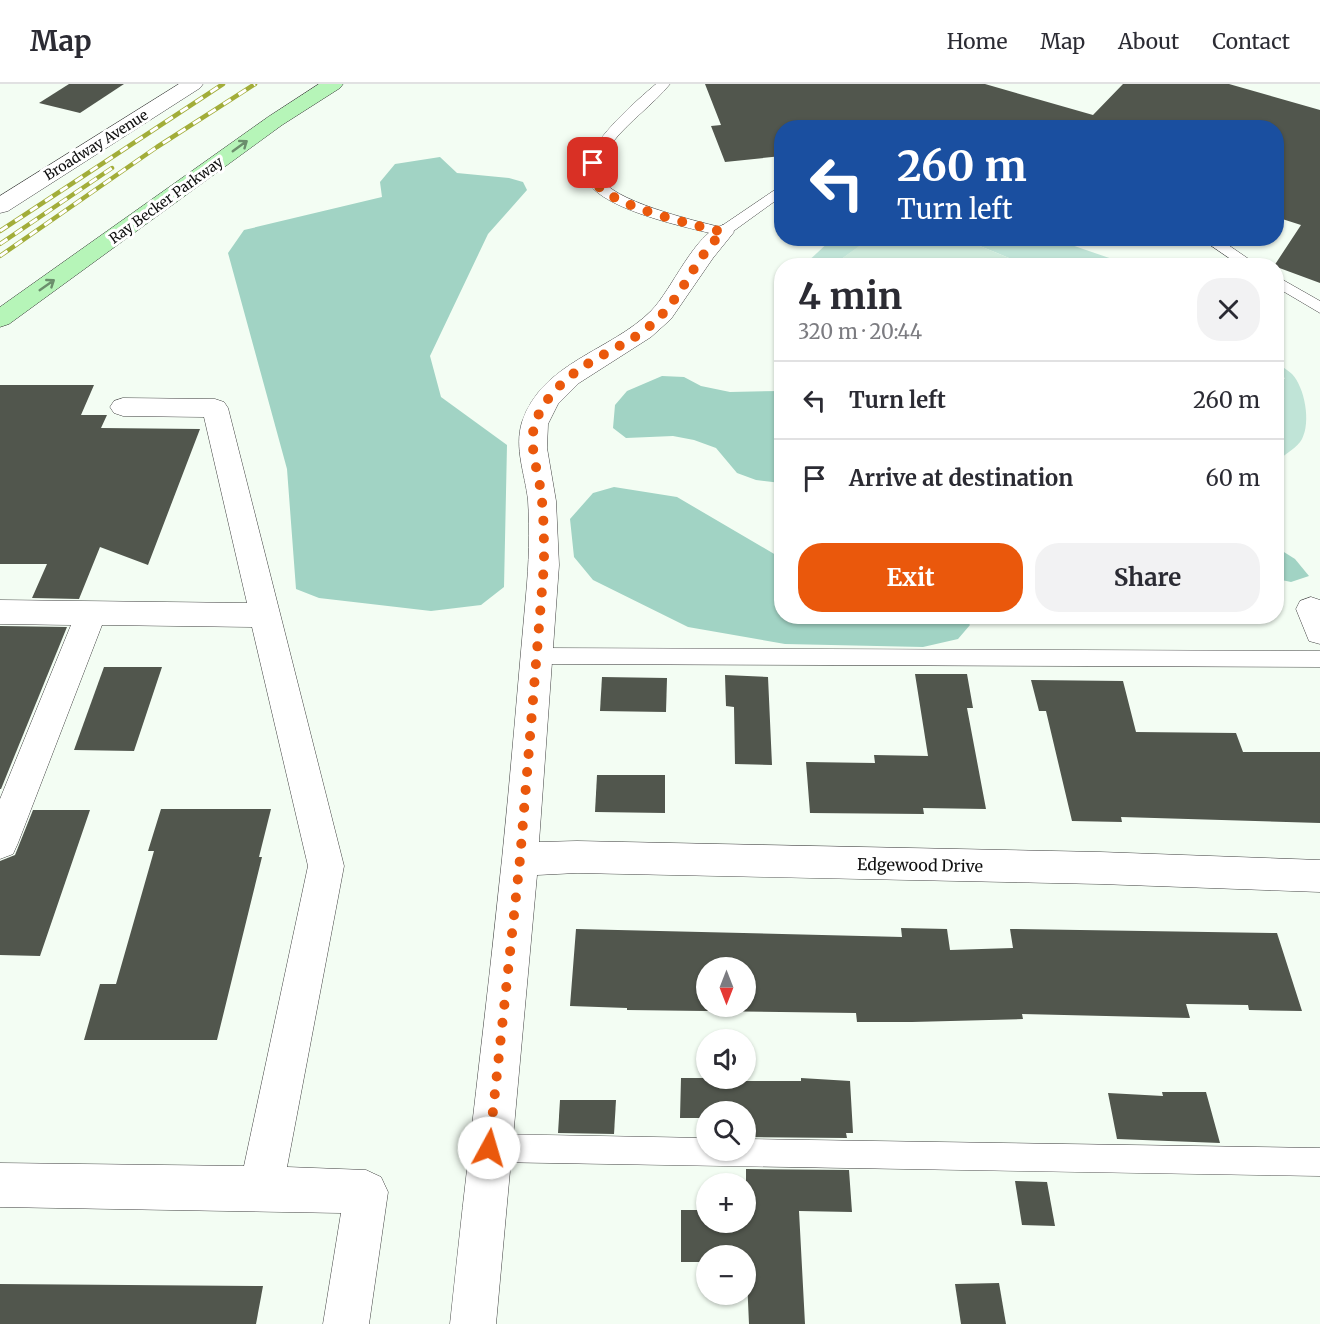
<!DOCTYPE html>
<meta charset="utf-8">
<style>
body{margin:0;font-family:Merriweather,serif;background:#f2f2f3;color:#2b2b33;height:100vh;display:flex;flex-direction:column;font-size:22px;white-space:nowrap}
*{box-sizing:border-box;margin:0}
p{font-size:20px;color:#7c7c81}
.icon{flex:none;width:33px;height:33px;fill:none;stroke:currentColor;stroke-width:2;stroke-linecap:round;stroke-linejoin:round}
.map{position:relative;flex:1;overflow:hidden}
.drawer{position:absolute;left:774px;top:174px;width:510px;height:366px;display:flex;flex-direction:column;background:#fff;border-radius:24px;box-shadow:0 2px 4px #0004}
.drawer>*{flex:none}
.hud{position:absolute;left:774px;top:36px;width:510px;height:126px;border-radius:24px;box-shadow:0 2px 4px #0004;background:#1a4fa0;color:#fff;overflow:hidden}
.needle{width:39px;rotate:180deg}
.buttons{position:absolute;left:696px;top:873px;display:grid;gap:12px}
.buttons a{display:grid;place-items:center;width:60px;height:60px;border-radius:50%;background:#fff;box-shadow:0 2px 4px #0004;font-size:30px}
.pin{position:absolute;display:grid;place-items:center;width:51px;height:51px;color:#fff;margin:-26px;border-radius:12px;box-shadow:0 3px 9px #0006}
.me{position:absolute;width:66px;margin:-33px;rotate:6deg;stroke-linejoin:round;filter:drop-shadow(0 0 4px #0008)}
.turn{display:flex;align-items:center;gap:21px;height:126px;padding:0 24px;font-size:27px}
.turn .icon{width:78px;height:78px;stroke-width:2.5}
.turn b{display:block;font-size:42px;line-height:51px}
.round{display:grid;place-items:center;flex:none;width:63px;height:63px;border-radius:24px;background:#f2f2f3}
.head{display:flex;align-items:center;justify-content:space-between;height:102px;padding:0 24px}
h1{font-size:36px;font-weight:700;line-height:45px}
.cta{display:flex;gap:12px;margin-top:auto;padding:12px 24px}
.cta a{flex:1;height:69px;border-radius:24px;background:#ea580c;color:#fff;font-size:24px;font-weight:700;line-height:69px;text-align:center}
.cta a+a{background:#f2f2f3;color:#2b2b33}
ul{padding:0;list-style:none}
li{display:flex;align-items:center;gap:18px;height:78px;padding:0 24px;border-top:2px solid #e1e1e2}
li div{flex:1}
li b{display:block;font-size:22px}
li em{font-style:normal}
header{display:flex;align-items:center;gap:36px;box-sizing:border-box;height:84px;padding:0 30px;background:#fff;border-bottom:2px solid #e1e1e2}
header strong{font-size:28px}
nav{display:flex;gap:33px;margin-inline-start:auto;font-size:21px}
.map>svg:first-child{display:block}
.green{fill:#c0e4d7}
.forest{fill:#a1d3c4}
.pitch{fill:#ceeadb}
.building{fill:#51564d;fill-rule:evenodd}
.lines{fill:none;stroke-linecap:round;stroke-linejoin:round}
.lane-casing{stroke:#424242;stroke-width:1}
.street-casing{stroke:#424242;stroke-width:1}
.secondary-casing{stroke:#313131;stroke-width:1}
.lane{fill:#fff;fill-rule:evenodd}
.street{fill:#fff;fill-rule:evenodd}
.secondary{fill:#b6f5b8;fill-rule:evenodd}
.rail-casing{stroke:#a2ad39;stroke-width:4.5}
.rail{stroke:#fff;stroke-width:3;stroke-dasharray:9;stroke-linecap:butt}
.oneway{stroke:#6b8e6c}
.route{stroke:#ea580c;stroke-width:10;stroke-dasharray:0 18}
.labels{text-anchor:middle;stroke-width:6;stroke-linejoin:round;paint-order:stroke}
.far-street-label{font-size:14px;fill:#0f0f0f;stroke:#fff}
.street-label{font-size:16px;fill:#0f0f0f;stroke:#fff}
</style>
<header>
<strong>Map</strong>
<nav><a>Home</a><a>Map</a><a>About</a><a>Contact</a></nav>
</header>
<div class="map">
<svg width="1320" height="1240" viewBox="0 0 1320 1240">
<rect width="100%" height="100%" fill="#f3fdf3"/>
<g class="green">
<polygon points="832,155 870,155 833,181 803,182"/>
<polygon points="963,155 1054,155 1121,178 1118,182 1026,181"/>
<path d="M1277,279c5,4 11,7 15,11 13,14 19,48 10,65 -4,8 -18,16 -25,22v-73l8,-10 -8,-4z"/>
</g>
<g class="forest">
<polygon points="440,73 457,89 509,94 523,98 527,106 488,150 430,272 441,313 507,361 504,503 481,521 431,527 319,514 296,505 287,385 228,169 244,146 382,113 380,98 395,80"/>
<polygon points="662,292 684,293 701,302 730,308 781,307 781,399 756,396 737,389 716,364 694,356 673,352 626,354 613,344 615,321 627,307"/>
<polygon points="614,403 677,413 781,474 782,532 963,532 970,541 958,555 923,563 785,560 688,543 593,496 574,473 570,435 593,409"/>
<polygon points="1276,463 1295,475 1309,492 1291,498 1277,495"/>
</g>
<polygon class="pitch" points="870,154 963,155 1026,181 833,181"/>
<g class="building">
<polygon points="69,0 124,0 80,29 39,19"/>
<polygon points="705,0 985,0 1093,31 1123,0 1229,0 1320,26 1320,199 1274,182 1301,141 1276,133 1276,44 782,44 782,72 725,78 711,42 721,41"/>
<polygon points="0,301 94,301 81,331 107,331 101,344 200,345 148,481 100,463 79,515 32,514 47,480 0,480"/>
<polygon points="0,542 67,543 1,705 0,705"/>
<polygon points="104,583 162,583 134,667 74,666"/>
<polygon points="915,590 967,590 973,624 967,624 986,725 923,724 924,730 810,729 806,678 875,679 874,671 928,672"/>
<polygon points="725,591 768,593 772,681 735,680 734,623 726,622"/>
<polygon points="602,593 667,594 666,628 600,627"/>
<polygon points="1031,596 1123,597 1136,648 1236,649 1243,668 1320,668 1320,739 1121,733 1122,738 1072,737 1046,627 1039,627"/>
<polygon points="597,691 665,691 665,729 595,728"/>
<polygon points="161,725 271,725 259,773 262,773 217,956 84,956 100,900 116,900 154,767 148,767"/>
<polygon points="33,726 90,726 40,872 0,871 0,777 15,771"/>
<path d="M901,844l46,1 3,21 63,-2 -3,-19 267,4 25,78 -53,-1 -1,-5 -62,-1 4,14 -168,-4 1,5 -111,3h-55l-1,-9 -229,-3v-2l-57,-2 6,-77 326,8zM706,884h40v38h-40z"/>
<polygon points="681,994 728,994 728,997 801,997 801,994 850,997 853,1049 846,1049 847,1054 746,1053 746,1028 706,1028 706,1034 680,1034"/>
<polygon points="1162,1008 1206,1008 1220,1059 1117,1055 1108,1009 1163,1012"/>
<polygon points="560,1016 616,1016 614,1050 558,1049"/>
<polygon points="746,1085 849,1086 852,1128 799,1127 805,1240 749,1240 746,1172 706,1172 706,1178 681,1178 681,1126 706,1126 706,1138 746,1138"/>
<polygon points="1015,1097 1047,1098 1055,1142 1022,1141"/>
<polygon points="999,1199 1006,1240 961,1240 955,1200"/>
<polygon points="0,1200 263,1202 256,1240 0,1240"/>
</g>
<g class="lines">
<defs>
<g id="lane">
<path d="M656,0h14c-17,21 -41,37 -58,59 -6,8 -16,22 -12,33 9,25 96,45 120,51l62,-42v11l-54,39 -5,1c-29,-7 -136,-28 -138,-63 -1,-27 52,-73 71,-89z"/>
<polygon points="1200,154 1218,154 1259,182 1241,182"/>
<polygon points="1276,192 1320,217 1320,229 1276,203"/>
<polygon points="537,564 1320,567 1320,583 537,580 530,578 527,572 530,566"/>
<polygon points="489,1050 706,1054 706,1066 746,1066 746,1055 1320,1064 1320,1092 489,1078 479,1074 475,1064 479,1054"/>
</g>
<g id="street">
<polygon points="179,0 203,0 200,4 8,127 0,129 0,112"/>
<path d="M723,141l8,2 3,5 -21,26 -42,61 -20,18 -72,46 -21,21 -10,20 -1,24 9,53 3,64 -20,277 38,-1 523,11 220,8v32l-220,-8 -523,-11 -40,2 -41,449h-46c16,-155 36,-310 52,-465 9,-88 16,-176 24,-264 3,-32 4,-63 2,-95 -3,-26 -14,-52 -6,-78 20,-60 89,-71 129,-111 21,-21 44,-79 72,-86z"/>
<polygon points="123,314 215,315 224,318 228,324 344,782 287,1083 366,1086 381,1093 388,1108 369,1240 323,1240 341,1129 0,1123 0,1079 244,1082 308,782 252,543 102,541 18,759 13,770 0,775 0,715 71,541 0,540 0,516 247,519 204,333 123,332 114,329 110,323 114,317"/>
<polygon points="1311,513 1320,516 1320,560 1309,557 1296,525 1300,517"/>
</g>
<polygon id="secondary" points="319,0 343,0 340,4 282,41 9,240 0,243 0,223 268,33"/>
</defs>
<use href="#lane" class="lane-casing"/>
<use href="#street" class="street-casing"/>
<use href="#secondary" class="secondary-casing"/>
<use href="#lane" class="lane"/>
<use href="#street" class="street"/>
<use href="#secondary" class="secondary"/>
<defs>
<g id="rail">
<polyline points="0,147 223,0"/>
<polyline points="0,160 112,84"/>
<polyline points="0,172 157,63 255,0"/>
</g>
</defs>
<use href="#rail" class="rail-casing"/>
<use href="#rail" class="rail"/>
</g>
<defs><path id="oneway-shaft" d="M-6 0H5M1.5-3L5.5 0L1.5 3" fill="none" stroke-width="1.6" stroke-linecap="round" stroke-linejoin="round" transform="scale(1.5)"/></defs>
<g class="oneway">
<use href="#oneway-shaft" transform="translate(240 62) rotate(-36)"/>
<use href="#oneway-shaft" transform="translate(47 201) rotate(-35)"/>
</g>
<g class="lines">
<path class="route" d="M489,1064l31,-289 24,-294c0,-25 0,-49 -3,-73 -3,-19 -10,-40 -8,-59 3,-25 25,-48 44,-62 23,-17 52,-27 74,-46 33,-28 41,-64 72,-93 -28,-7 -114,-26 -129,-51 -3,-6 -2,-11 -1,-18"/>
</g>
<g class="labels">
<g class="far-street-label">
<text transform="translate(96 61) rotate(-32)" y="5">Broadway Avenue</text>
<text transform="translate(166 116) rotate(-36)" y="5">Ray Becker Parkway</text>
</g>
<g class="street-label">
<text transform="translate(920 781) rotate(1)" y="6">Edgewood Drive</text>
</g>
</g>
</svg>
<div class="buttons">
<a><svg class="needle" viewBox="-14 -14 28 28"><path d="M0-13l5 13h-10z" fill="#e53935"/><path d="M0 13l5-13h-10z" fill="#7c7c81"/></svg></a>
<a><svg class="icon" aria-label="sound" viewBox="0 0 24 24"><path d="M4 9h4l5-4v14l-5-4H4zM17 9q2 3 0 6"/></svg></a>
<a><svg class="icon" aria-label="search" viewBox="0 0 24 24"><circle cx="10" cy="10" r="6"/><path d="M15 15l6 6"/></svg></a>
<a>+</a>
<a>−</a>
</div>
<div class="pin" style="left:593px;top:79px;background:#d93025"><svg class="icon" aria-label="arrive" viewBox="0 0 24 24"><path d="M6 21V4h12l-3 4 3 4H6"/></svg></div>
<svg class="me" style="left:489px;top:1064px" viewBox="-20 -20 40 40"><circle r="19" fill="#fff"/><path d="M0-13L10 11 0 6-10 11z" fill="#ea580c"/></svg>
<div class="hud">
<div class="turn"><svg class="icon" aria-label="left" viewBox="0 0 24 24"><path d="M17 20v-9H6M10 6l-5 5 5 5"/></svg><div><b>260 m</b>Turn left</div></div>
</div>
<section class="drawer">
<div class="head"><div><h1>4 min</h1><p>320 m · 20:44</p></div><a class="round"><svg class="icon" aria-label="close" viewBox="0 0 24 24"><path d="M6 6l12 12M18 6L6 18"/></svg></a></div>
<ul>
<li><svg class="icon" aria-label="left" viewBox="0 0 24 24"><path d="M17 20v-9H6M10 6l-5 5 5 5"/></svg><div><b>Turn left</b></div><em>260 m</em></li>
<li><svg class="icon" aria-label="arrive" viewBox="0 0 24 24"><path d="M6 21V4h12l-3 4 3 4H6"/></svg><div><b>Arrive at destination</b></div><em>60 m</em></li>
</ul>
<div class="cta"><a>Exit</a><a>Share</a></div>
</section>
</div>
